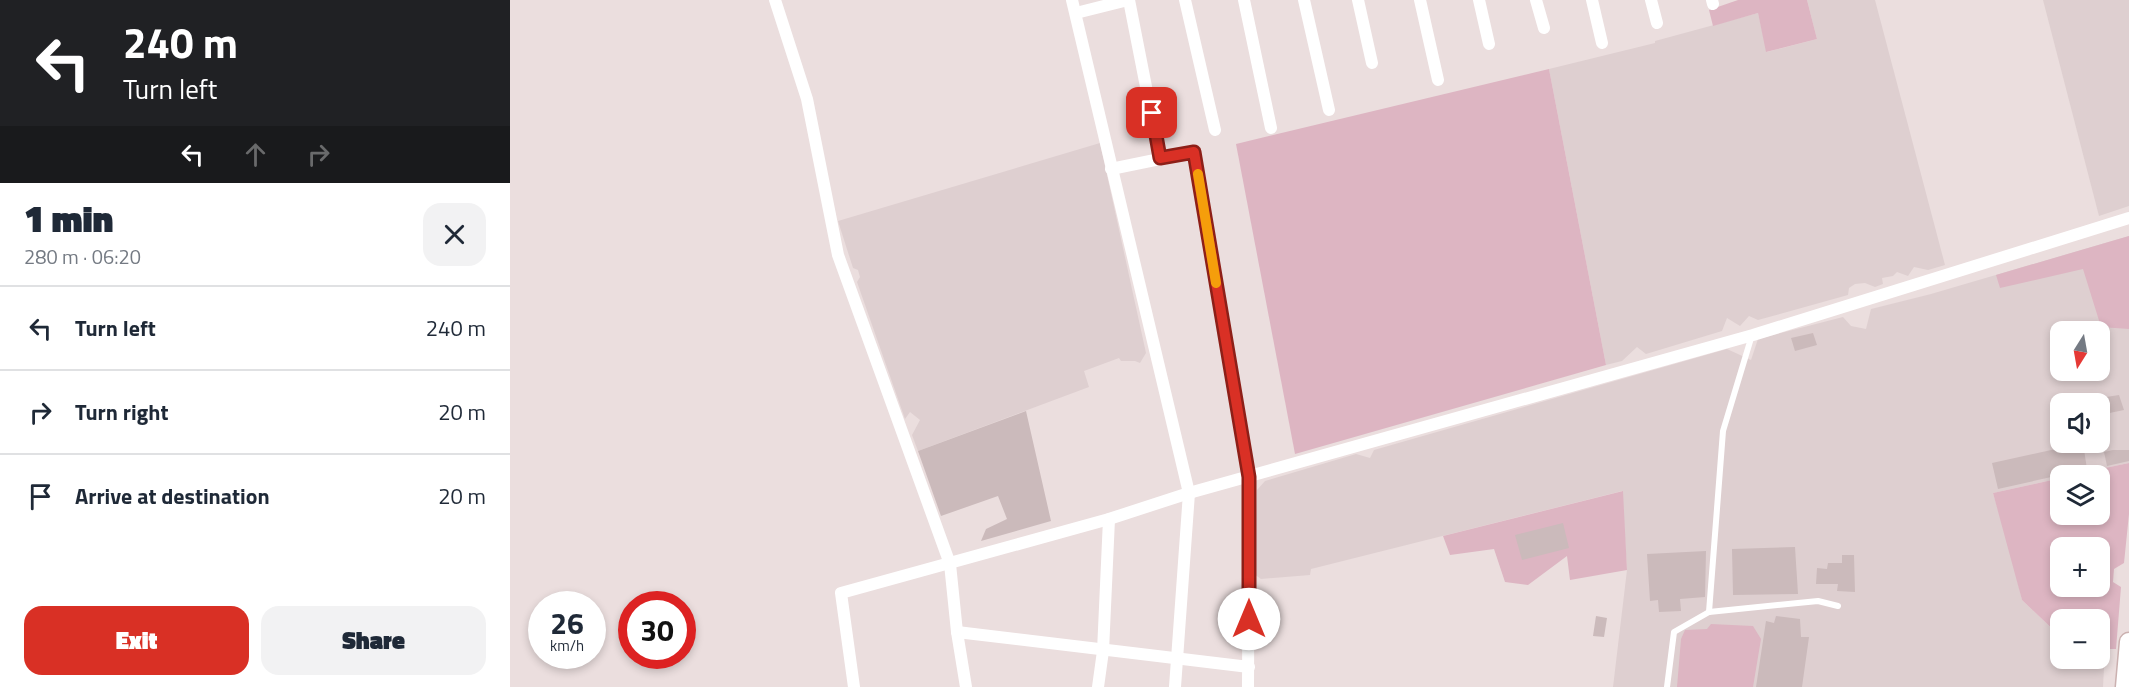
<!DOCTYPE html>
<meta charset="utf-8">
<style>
body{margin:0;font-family:"Titillium Web",sans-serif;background:#f2f2f3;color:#1f2937;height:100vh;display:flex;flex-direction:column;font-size:22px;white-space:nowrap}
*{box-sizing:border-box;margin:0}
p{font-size:20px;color:#747a83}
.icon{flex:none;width:33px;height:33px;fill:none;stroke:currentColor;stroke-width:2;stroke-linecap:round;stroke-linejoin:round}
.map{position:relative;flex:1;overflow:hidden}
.details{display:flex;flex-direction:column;background:#fff;width:510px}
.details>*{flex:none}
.hud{background:#202124;color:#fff;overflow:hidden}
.needle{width:39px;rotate:191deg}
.tools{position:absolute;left:1540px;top:321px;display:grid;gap:12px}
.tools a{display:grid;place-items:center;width:60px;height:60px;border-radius:12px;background:#fff;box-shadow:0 3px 9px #0003;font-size:30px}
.speed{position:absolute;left:18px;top:591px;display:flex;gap:12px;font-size:30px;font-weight:700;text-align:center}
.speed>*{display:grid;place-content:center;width:78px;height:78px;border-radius:50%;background:#fff;box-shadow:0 3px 9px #0003;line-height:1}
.speed small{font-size:15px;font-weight:400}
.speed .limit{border:9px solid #d22;background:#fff;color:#111}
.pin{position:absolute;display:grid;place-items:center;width:51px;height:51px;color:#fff;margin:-26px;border-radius:12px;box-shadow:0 3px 9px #0006}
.me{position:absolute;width:66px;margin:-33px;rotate:0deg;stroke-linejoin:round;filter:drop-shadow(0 0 4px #0008)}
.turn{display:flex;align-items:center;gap:21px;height:126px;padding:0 24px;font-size:27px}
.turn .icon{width:78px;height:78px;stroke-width:2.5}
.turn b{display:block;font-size:42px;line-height:51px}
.lanes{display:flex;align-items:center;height:57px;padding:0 24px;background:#0003;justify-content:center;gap:30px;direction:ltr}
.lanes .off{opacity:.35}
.round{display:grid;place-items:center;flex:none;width:63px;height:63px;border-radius:18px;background:#f2f2f3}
.head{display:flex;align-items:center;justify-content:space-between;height:102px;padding:0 24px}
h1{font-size:36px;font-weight:800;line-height:45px}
.action{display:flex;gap:12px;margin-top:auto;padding:12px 24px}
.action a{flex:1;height:69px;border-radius:18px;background:#d93025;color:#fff;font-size:24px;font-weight:800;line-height:69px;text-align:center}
.action a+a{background:#f2f2f3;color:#1f2937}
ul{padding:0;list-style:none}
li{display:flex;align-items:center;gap:18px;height:84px;padding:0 24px;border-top:2px solid #e0e1e3}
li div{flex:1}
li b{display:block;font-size:22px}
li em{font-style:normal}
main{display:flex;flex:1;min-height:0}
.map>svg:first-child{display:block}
.built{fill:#decfd0;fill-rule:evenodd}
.green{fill:#ddb5c2;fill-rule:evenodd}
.building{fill:#cbbabb}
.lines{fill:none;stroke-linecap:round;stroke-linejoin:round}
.secondary-casing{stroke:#cbb1b0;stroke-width:21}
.lane{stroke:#fff;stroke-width:6}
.street{stroke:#fff;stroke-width:12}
.secondary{stroke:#fff;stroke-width:18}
.route-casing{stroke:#8d1f18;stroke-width:15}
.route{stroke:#d93025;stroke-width:10}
.slow{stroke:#f59e0b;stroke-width:10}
</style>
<main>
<section class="details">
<div class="hud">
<div class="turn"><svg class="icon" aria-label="left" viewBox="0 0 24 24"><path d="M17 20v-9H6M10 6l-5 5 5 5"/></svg><div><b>240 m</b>Turn left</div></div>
<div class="lanes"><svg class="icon" aria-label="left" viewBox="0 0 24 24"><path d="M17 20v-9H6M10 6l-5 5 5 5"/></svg><svg class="icon off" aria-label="ahead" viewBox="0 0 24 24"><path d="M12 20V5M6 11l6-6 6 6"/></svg><svg class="icon off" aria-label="right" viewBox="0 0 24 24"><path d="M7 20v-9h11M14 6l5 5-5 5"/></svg></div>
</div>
<div class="head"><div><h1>1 min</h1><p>280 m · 06:20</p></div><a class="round"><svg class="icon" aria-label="close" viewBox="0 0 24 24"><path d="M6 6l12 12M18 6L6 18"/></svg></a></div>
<ul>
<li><svg class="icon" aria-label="left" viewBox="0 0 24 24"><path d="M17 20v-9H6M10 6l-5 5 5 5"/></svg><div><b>Turn left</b></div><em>240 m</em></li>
<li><svg class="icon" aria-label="right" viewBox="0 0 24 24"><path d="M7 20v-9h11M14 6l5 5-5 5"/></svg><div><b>Turn right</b></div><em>20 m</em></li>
<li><svg class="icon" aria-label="arrive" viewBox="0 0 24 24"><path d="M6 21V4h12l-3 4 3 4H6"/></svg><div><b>Arrive at destination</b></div><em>20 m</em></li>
</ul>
<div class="action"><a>Exit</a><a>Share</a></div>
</section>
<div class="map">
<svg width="1619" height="687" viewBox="0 0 1619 687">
<rect width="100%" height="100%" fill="#ebdede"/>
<g class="built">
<polygon points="1297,0 1365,0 1435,265 1418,270 1404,267 1398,276 1387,272 1383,276 1372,278 1373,284 1365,287 1355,283 1345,284 1339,288 1338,295 1248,320 1239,316 1230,326 1217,318 1212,331 1136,354 1127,347 1112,361 1096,365 1039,69 1145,43 1145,41 1248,13 1257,52 1307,39"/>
<polygon points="1533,0 1619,0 1619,206 1589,216"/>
<polygon points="590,143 636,353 630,363 625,361 611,361 609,358 574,371 579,387 408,451 402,435 410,420 400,412 395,419 347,282 350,277 348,270 343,268 328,221"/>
<path d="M1619,236v227l-58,12 -10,1v2l-68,15 16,53 13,54 39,37v21h39v-9h5l-2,38h-490l14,-117 -5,-79 -311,78 -1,6 -49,4 -7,-5 3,-84 8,-9 91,-27 14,4 4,-8 353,-101 24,11 7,-21 85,-22 8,9 15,3 5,-20 60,-15zM1551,332h39v38h-39zM1551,404h39v38h-39z"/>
</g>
<g class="green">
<polygon points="1228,0 1297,0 1307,39 1256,52 1248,13 1203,26 1199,10"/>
<polygon points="1039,69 1096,365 785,454 726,144"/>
<polygon points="1619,236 1619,329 1591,327 1573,269 1490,288 1486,275"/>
<path d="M1619,463v51l-5,49 -10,6 -1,13 8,5 -5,62h-16v-29h-39v17l-39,-37 -29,-107 68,-15v36h39v-38l-29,-1zM1551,548h39v38h-39z"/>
<polygon points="1113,491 1117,570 1060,580 1057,556 1018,585 995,582 984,549 940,555 933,536"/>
<polygon points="1201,624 1243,626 1251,639 1243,687 1167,687 1171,639 1175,630 1197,629"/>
</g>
<g class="building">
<polygon points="1303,333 1307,345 1285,351 1281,338"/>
<polygon points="1609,395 1614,410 1590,415 1590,398"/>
<polygon points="516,411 541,521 471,541 476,529 497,519 488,496 431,516 408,451"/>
<polygon points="1573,443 1577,469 1488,489 1482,463"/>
<polygon points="1603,450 1619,450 1619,461 1597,466 1594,452"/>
<polygon points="1053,523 1059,548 1012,560 1005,535"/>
<polygon points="1285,547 1288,594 1223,595 1222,549"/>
<polygon points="1196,551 1195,597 1170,599 1171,611 1149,612 1148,600 1140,601 1137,554"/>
<polygon points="1332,555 1344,555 1345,592 1327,591 1328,584 1306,584 1307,568 1317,569 1318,563 1332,563"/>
<polygon points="1086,616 1097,618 1094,637 1083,636"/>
<polygon points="1266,616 1290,619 1291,637 1299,637 1292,687 1246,687 1256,621 1264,623"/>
</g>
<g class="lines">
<defs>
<polyline id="secondary" points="1615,687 1619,642"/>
</defs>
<use href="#secondary" class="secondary-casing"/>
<g class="lane">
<polyline points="1199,612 1213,431 1242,335"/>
<polyline points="1157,687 1164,632 1199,612 1308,601 1328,606"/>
</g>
<g class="street">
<polyline points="265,0 297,99 328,255 440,564 447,632 456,687"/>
<polyline points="562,0 679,493 665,687"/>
<polyline points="619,0 650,158"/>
<polyline points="675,0 705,130"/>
<polyline points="734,0 761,128"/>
<polyline points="794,0 819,110"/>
<polyline points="848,0 862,63"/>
<polyline points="910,0 928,80"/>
<polyline points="969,0 979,44"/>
<polyline points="1026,0 1034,28"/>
<polyline points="1082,0 1092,43"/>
<polyline points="1141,0 1147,23"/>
<polyline points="1202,0 1203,4"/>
<polyline points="566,13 618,0"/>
<polyline points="601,169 684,152 739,477 738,687"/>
<polyline points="447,632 739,667"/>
<polyline points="344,687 331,593 599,519 679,493 1243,335 1619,218"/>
<polyline points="588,687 593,651 599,519"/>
</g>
<use href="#secondary" class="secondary"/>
</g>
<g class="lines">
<defs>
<polyline id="route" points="642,113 650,158 684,152 739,477 739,619"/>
</defs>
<use href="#route" class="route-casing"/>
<use href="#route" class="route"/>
<polyline class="slow" points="688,174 706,283"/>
</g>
</svg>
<div class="tools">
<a><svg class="needle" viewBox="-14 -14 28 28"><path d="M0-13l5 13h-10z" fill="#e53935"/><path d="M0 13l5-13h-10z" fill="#747a83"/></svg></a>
<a><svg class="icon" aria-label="sound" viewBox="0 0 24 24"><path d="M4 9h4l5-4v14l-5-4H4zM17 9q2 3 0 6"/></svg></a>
<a><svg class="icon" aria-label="layers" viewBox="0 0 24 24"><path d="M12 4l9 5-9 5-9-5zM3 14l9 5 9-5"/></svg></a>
<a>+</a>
<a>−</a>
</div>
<div class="speed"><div>26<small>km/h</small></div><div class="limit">30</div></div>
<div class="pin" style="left:642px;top:113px;background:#d93025"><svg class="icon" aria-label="arrive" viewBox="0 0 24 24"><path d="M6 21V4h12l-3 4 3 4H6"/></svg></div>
<svg class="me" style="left:739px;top:619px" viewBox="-20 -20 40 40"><circle r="19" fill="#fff"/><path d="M0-13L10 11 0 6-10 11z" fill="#d93025"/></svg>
</div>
</main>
